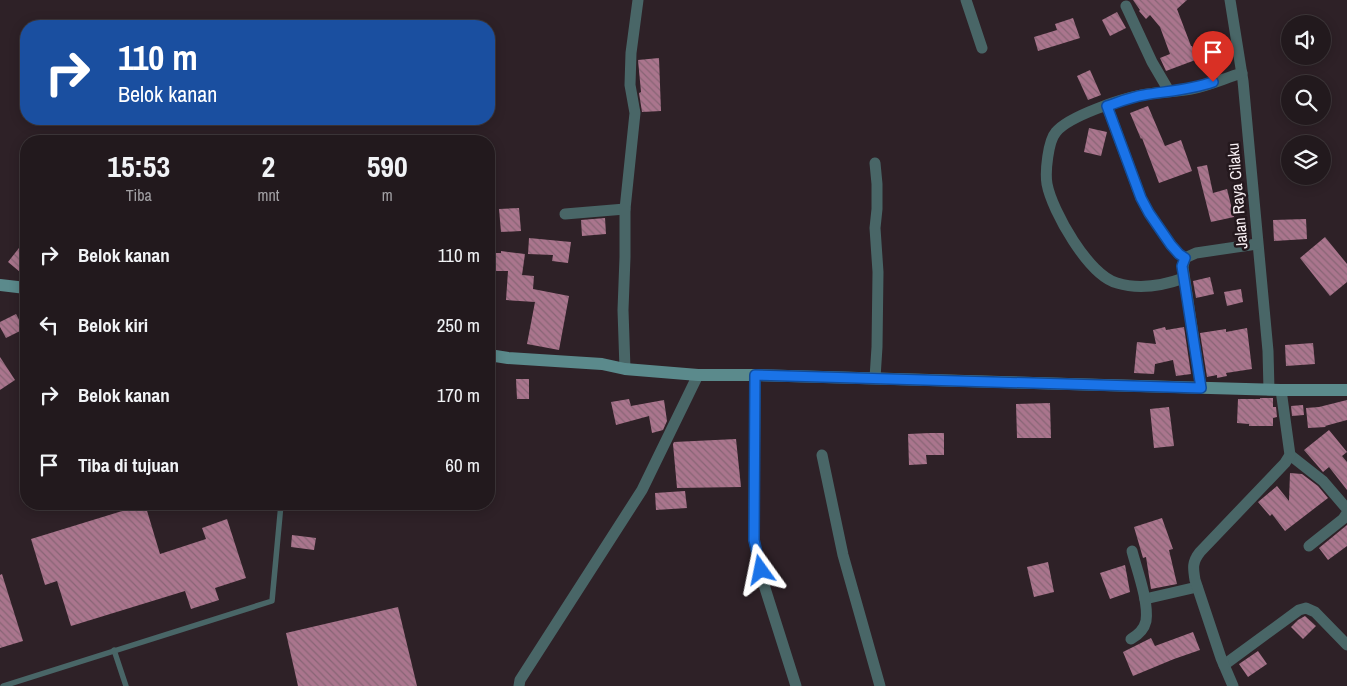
<!DOCTYPE html>
<html lang="id">
<style>
body{margin:0;font-family:"Archivo Narrow",sans-serif;background:#2a2226;color:#f1f3f6;height:100vh;display:flex;flex-direction:column;font-size:19px;white-space:nowrap}
*{box-sizing:border-box;margin:0}
p{font-size:16px;color:#a2a0a4}
.icon{flex:none;width:28px;height:28px;fill:none;stroke:currentColor;stroke-width:2;stroke-linecap:round;stroke-linejoin:round}
.map{position:relative;flex:1;overflow:hidden}
.sheet{position:absolute;left:20px;top:135px;width:475px;height:375px;display:flex;flex-direction:column;background:#22191d;border-radius:20px;box-shadow:0 2px 12px #0003,0 0 0 1px #3f383b}
.sheet>*{flex:none}
.banner{position:absolute;left:20px;top:20px;width:475px;height:105px;border-radius:20px;box-shadow:0 2px 12px #0003,0 0 0 1px #3f383b;background:#1a4fa0;color:#fff;overflow:hidden}
.buttons{position:absolute;left:1281px;top:15px;display:grid;gap:10px}
.buttons a{display:grid;place-items:center;width:50px;height:50px;border-radius:50%;background:#22191d;box-shadow:0 2px 12px #0003,0 0 0 1px #3f383b;font-size:25px}
.pin{position:absolute;display:grid;place-items:center;width:42px;height:42px;color:#fff;margin:-51px -21px;border-radius:50% 50% 50% 0;rotate:-45deg;box-shadow:0 0 5px #0007}
.pin .icon{rotate:45deg}
.me{position:absolute;width:55px;margin:-28px;rotate:348deg;stroke-linejoin:round;filter:drop-shadow(0 0 4px #0008)}
.turn{display:flex;align-items:center;gap:18px;height:105px;padding:0 15px;font-size:22px}
.turn .icon{width:65px;height:65px;stroke-width:2.5}
.turn b{display:block;font-size:35px;line-height:42px}
.eta{display:flex;justify-content:space-evenly;align-items:center;height:85px;text-align:center}
.eta b{font-size:30px;font-weight:700;line-height:35px}
ul{padding:0;list-style:none}
li{display:flex;align-items:center;gap:15px;height:70px;padding:0 15px}
li div{flex:1}
li b{display:block;font-size:19px}
li em{font-style:normal}
.map>svg:first-child{display:block}
.building{fill:url(#building-back-hatch)}
.lines{fill:none;stroke-linecap:round;stroke-linejoin:round}
.lane{stroke:#496667;stroke-width:5.5}
.street{stroke:#496667;stroke-width:11}
.secondary{stroke:#5b8a8c;stroke-width:12}
.route-casing{stroke:#114b97;stroke-width:12}
.route{stroke:#1a73e8;stroke-width:9}
.labels{text-anchor:middle;stroke-width:5;stroke-linejoin:round;paint-order:stroke}
.street-label{font-size:16px;fill:#f8eff3;stroke:#24181d}
</style>
<div class="map">
<svg width="1347" height="686" viewBox="0 0 1347 686">
<defs>
<pattern id="building-back-hatch" width="6" height="6" patternUnits="userSpaceOnUse" patternTransform="scale(1.25)"><rect width="6" height="6" fill="#aa758d"/><path d="M-1 5l2 2M0 0l6 6M5-1l2 2" fill="none" stroke="#886575"/></pattern>
</defs>
<rect width="100%" height="100%" fill="#2e2127"/>
<g class="building">
<polygon points="1133,0 1187,0 1177,9 1191,46 1192,46 1198,59 1166,71 1160,58 1170,54 1160,27 1150,15 1146,19 1139,11 1140,10"/>
<polygon points="1117,12 1126,28 1110,36 1102,20"/>
<polygon points="1073,18 1080,38 1038,51 1034,37 1057,30 1055,24"/>
<polygon points="659,58 661,111 642,112 639,93 641,92 638,60"/>
<polygon points="1090,70 1101,95 1088,100 1077,76"/>
<polygon points="1148,106 1165,146 1181,140 1192,171 1159,183 1142,138 1141,139 1130,113"/>
<polygon points="1089,128 1107,132 1101,156 1084,152"/>
<polygon points="1207,165 1213,193 1227,189 1234,217 1211,222 1197,167"/>
<polygon points="519,208 521,231 501,232 499,209"/>
<polygon points="605,218 606,234 582,236 581,220"/>
<polygon points="1306,219 1307,239 1274,241 1273,220"/>
<polygon points="1325,237 1347,264 1347,282 1330,296 1300,258"/>
<polygon points="529,238 571,242 568,263 552,261 553,255 528,254"/>
<polygon points="26,239 26,277 8,262"/>
<polygon points="501,251 525,254 522,275 534,276 533,289 569,296 559,350 527,344 535,302 506,300 508,271 489,271 489,253 501,253"/>
<polygon points="1210,277 1214,294 1196,298 1193,281"/>
<polygon points="1241,289 1243,302 1227,306 1224,292"/>
<polygon points="16,314 24,329 6,338 0,327 0,322"/>
<polygon points="1165,327 1166,330 1184,327 1191,374 1176,376 1173,360 1155,364 1154,374 1134,373 1137,342 1156,344 1153,330"/>
<polygon points="1247,328 1252,369 1226,373 1227,376 1217,378 1217,375 1207,377 1200,333 1226,329 1226,332"/>
<polygon points="1313,343 1315,364 1286,366 1285,345"/>
<polygon points="0,357 15,380 0,390"/>
<polygon points="516,379 529,379 529,399 517,399"/>
<polygon points="1260,398 1273,398 1273,407 1276,407 1277,417 1273,418 1273,426 1249,426 1249,424 1237,423 1238,399 1260,399"/>
<polygon points="629,399 631,406 664,400 667,421 663,430 652,433 649,416 616,425 611,402"/>
<polygon points="1347,400 1347,420 1325,426 1326,427 1308,428 1306,408 1319,407"/>
<polygon points="1050,403 1051,438 1017,438 1016,404"/>
<polygon points="1303,405 1304,415 1292,416 1291,406"/>
<polygon points="1169,407 1174,446 1154,448 1150,409"/>
<polygon points="1329,430 1347,452 1342,456 1347,462 1347,490 1329,467 1323,472 1304,450"/>
<polygon points="930,433 944,433 944,455 926,455 927,464 909,465 908,434"/>
<polygon points="736,439 741,487 677,488 673,444 674,442"/>
<polygon points="1290,473 1302,474 1318,486 1328,498 1285,531 1272,514 1270,516 1258,502 1277,486 1289,501"/>
<polygon points="685,491 687,508 656,510 655,493"/>
<polygon points="145,504 160,554 206,539 202,528 227,519 246,578 215,588 219,600 191,609 185,591 71,626 57,581 45,585 31,539"/>
<polygon points="1162,518 1173,549 1169,550 1177,584 1151,589 1146,557 1143,558 1134,527"/>
<polygon points="1347,525 1347,546 1328,560 1319,548"/>
<polygon points="292,535 316,538 314,550 291,547"/>
<polygon points="1048,562 1054,592 1034,597 1027,567"/>
<polygon points="1125,565 1130,592 1110,599 1100,573"/>
<polygon points="2,574 23,641 0,648 0,575"/>
<polygon points="398,607 417,686 298,686 286,633"/>
<polygon points="1305,616 1316,626 1303,639 1291,627 1298,620"/>
<polygon points="1193,632 1200,650 1174,659 1133,676 1123,652 1151,638 1155,646"/>
<polygon points="1258,651 1267,664 1248,677 1239,664"/>
</g>
<g class="lines">
<g class="lane">
<polyline points="114,650 126,686"/>
<polyline points="3,686 272,601 281,504"/>
</g>
<g class="street">
<polyline points="966,0 982,48"/>
<polyline points="1230,0 1243,81 1268,351 1269,390"/>
<polyline points="1126,6 1152,62 1169,91"/>
<polyline points="1107,106 1141,198 1149,213 1171,245 1179,254 1185,258"/>
<polyline points="875,163 877,184 877,209 875,228 878,272 877,347 875,378"/>
<polyline points="565,214 625,209"/>
<path d="M1184,278c-22,8 -44,12 -67,5 -28,-7 -65,-72 -70,-99 -2,-12 1,-43 9,-52 13,-16 65,-33 86,-37 16,-3 33,-3 49,-6 17,-3 34,-11 51,-16"/>
<polyline points="625,369 623,310 625,257 625,209 635,113 630,85 631,53 638,0"/>
<polyline points="755,375 754,540 764,585 796,686"/>
<polyline points="1201,388 1183,267 1185,258 1196,253 1257,244"/>
<polyline points="822,455 843,555 880,686"/>
<polyline points="1290,455 1323,481 1347,509"/>
<polyline points="1309,546 1343,519 1347,513"/>
<polyline points="1145,599 1197,587"/>
<path d="M1131,639c7,-4 13,-9 15,-18 3,-19 -9,-51 -14,-70"/>
<polyline points="1224,665 1299,610 1306,608 1315,612 1347,645"/>
<polyline points="519,686 520,680 642,490 698,375"/>
<path d="M1233,686l-12,-28 -26,-78c-2,-12 -3,-18 5,-28l85,-89 5,-8 -9,-65"/>
</g>
<g class="secondary">
<polyline points="0,285 26,288"/>
<polyline points="489,355 508,358 602,364 625,369 698,375 755,375 1281,390 1347,390"/>
</g>
</g>
<g class="lines">
<defs>
<path id="route" d="M761,570l-7,-30 1,-165 446,13 -19,-122 3,-8 -6,-4 -8,-9 -22,-32 -8,-15 -34,-92c12,-4 24,-9 37,-11 24,-4 46,-5 69,-13"/>
</defs>
<use href="#route" class="route-casing"/>
<use href="#route" class="route"/>
</g>
<g class="labels">
<g class="street-label">
<text transform="translate(1237 196) rotate(-95)" y="6">Jalan Raya Cilaku</text>
</g>
</g>
</svg>
<div class="buttons">
<a><svg class="icon" aria-label="sound" viewBox="0 0 24 24"><path d="M4 9h4l5-4v14l-5-4H4zM17 9q2 3 0 6"/></svg></a>
<a><svg class="icon" aria-label="search" viewBox="0 0 24 24"><circle cx="10" cy="10" r="6"/><path d="M15 15l6 6"/></svg></a>
<a><svg class="icon" aria-label="layers" viewBox="0 0 24 24"><path d="M12 4l9 5-9 5-9-5zM3 14l9 5 9-5"/></svg></a>
</div>
<div class="pin" style="left:1213px;top:82px;background:#d93025"><svg class="icon" aria-label="arrive" viewBox="0 0 24 24"><path d="M6 21V4h12l-3 4 3 4H6"/></svg></div>
<svg class="me" style="left:761px;top:570px" viewBox="-20 -20 40 40"><path d="M0-17L14 15 0 8-14 15z" fill="#1a73e8" stroke="#fff" stroke-width="4"/></svg>
<div class="banner">
<div class="turn"><svg class="icon" aria-label="right" viewBox="0 0 24 24"><path d="M7 20v-9h11M14 6l5 5-5 5"/></svg><div><b>110 m</b>Belok kanan</div></div>
</div>
<section class="sheet">
<div class="eta">
<div><b>15:53</b><p>Tiba</p></div>
<div><b>2</b><p>mnt</p></div>
<div><b>590</b><p>m</p></div>
</div>
<ul>
<li><svg class="icon" aria-label="right" viewBox="0 0 24 24"><path d="M7 20v-9h11M14 6l5 5-5 5"/></svg><div><b>Belok kanan</b></div><em>110 m</em></li>
<li><svg class="icon" aria-label="left" viewBox="0 0 24 24"><path d="M17 20v-9H6M10 6l-5 5 5 5"/></svg><div><b>Belok kiri</b></div><em>250 m</em></li>
<li><svg class="icon" aria-label="right" viewBox="0 0 24 24"><path d="M7 20v-9h11M14 6l5 5-5 5"/></svg><div><b>Belok kanan</b></div><em>170 m</em></li>
<li><svg class="icon" aria-label="arrive" viewBox="0 0 24 24"><path d="M6 21V4h12l-3 4 3 4H6"/></svg><div><b>Tiba di tujuan</b></div><em>60 m</em></li>
</ul>
</section>
</div>
